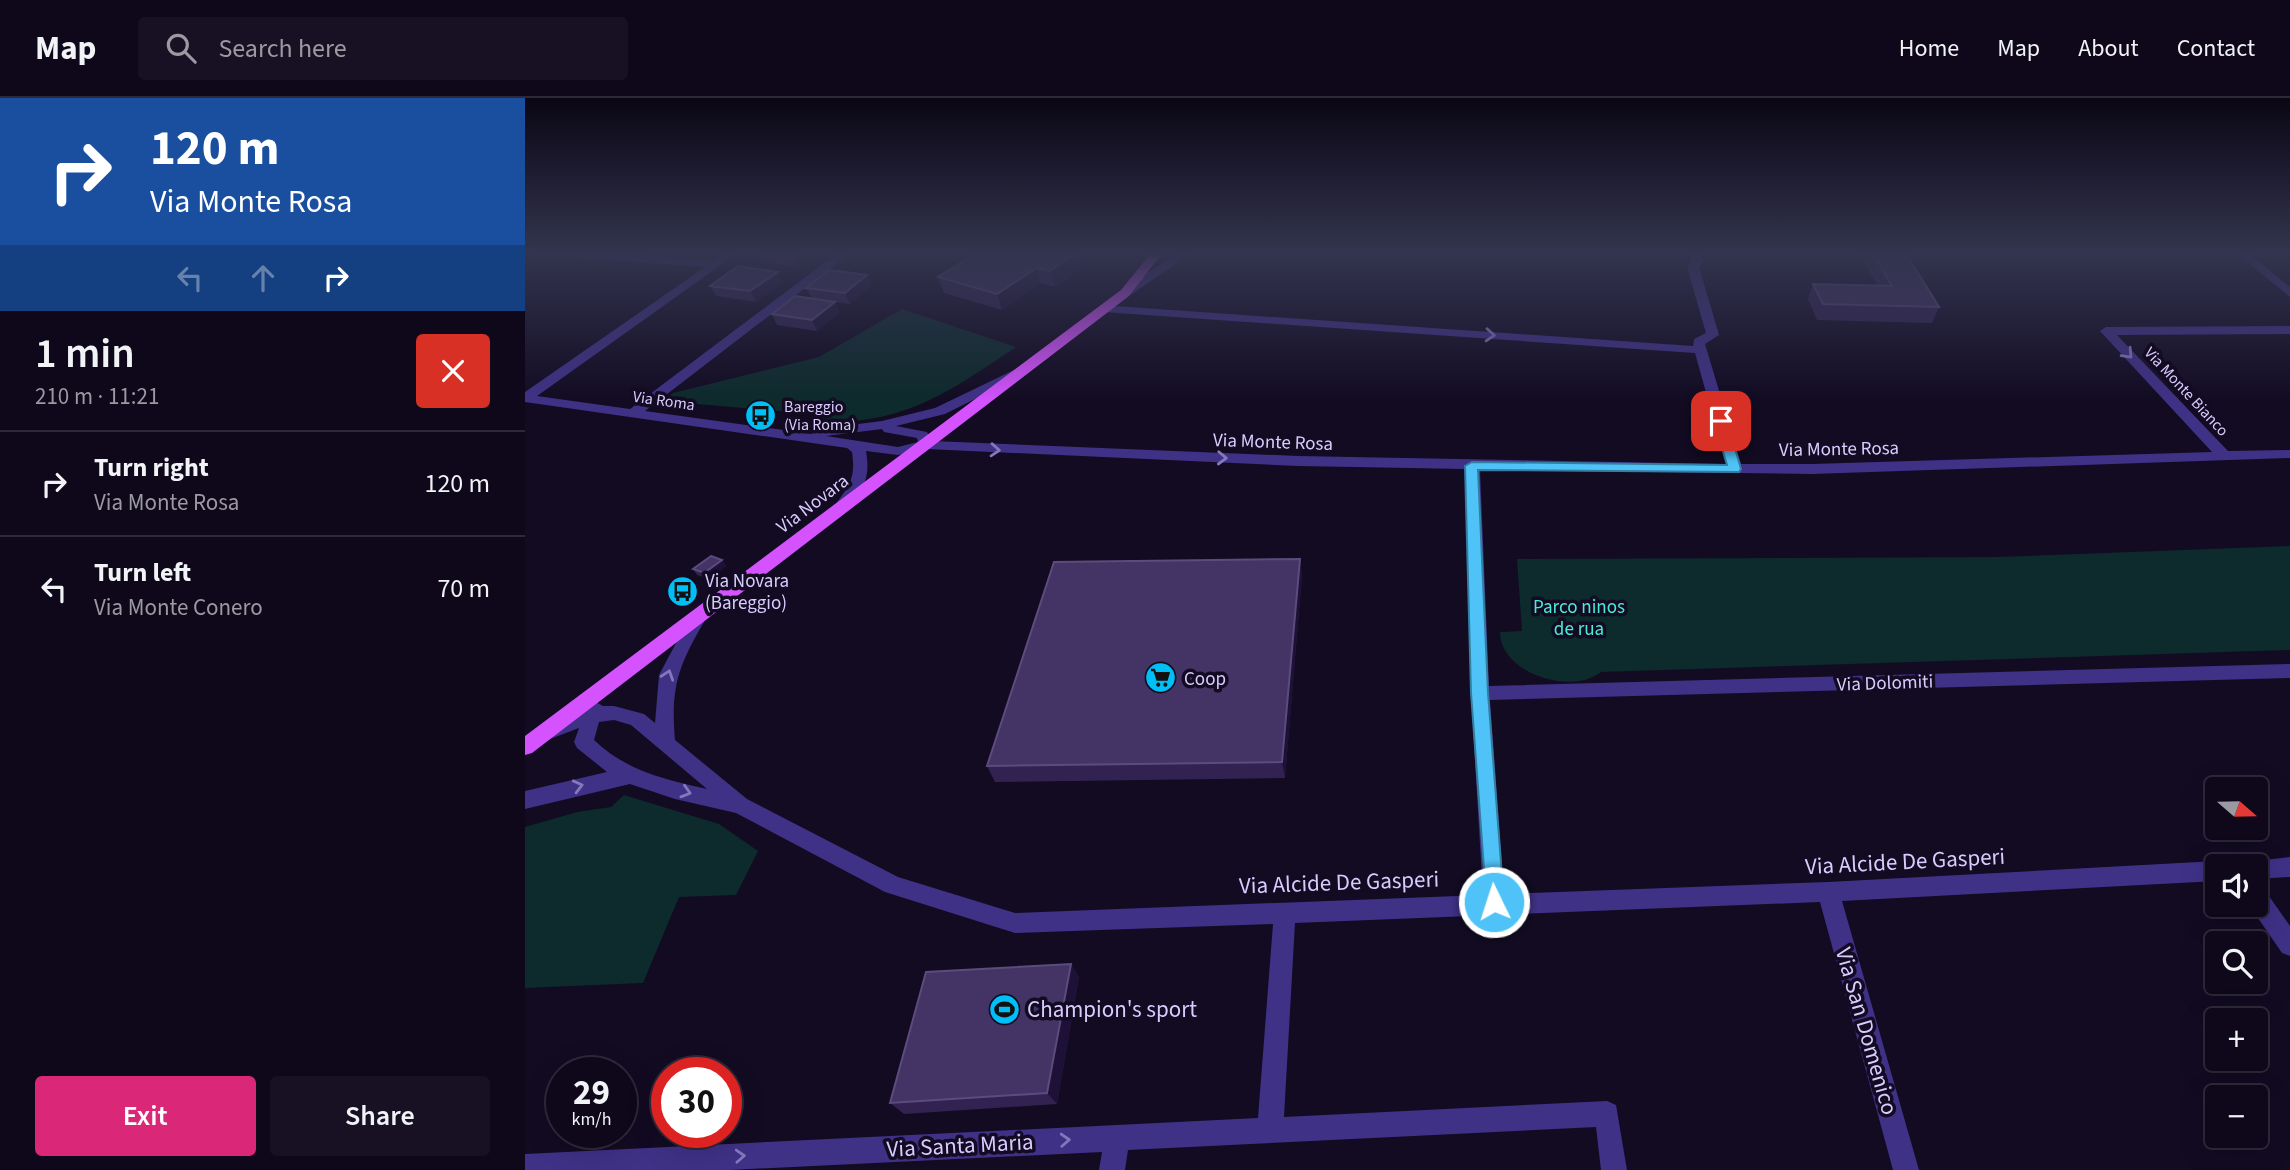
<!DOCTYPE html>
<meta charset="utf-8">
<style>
body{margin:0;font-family:"Source Sans 3",sans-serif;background:#171123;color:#f1f3f6;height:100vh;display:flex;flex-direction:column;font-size:26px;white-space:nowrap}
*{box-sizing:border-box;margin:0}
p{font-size:23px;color:#9b9aa2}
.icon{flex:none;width:38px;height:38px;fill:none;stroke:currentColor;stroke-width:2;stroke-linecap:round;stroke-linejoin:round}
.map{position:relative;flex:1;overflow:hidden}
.details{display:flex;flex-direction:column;background:#0e081a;width:525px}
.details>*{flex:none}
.banner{background:#1a4fa0;color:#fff;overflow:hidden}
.needle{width:46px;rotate:110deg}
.tools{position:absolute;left:1680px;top:679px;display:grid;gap:14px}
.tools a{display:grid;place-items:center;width:63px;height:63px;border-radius:7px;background:#0e081a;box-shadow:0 7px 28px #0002,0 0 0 2px #2e2939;font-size:35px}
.speed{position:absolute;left:21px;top:959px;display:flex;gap:14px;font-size:35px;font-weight:700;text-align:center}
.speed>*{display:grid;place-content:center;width:91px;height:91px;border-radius:50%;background:#0e081a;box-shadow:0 7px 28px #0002,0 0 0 2px #2e2939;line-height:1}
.speed small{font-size:18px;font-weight:400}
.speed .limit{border:10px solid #d22;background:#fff;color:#111}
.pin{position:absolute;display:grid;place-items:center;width:60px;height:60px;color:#fff;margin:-30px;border-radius:14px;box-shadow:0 4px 10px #0006}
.me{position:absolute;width:77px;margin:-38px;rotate:356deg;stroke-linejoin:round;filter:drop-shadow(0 0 5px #0008)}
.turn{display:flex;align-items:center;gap:24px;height:147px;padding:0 35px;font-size:32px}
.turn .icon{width:91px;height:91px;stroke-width:2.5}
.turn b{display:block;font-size:49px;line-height:60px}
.lanes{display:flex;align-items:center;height:66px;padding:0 35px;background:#0003;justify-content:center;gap:35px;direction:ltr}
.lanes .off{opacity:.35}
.round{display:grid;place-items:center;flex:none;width:74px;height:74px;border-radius:7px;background:#171123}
.headline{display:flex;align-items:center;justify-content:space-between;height:119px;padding:0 35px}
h1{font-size:42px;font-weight:600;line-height:52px}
.action{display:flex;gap:14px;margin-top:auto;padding:14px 35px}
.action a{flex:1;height:80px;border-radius:7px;background:#db2777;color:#fff;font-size:28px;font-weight:600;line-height:80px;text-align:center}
.action a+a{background:#171123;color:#f1f3f6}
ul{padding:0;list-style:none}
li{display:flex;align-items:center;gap:21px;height:105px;padding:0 35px;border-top:2px solid #2e2939}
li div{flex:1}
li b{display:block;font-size:26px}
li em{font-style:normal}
header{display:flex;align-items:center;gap:42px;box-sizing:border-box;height:98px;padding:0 35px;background:#0e081a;border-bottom:2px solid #2e2939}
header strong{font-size:33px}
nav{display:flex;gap:38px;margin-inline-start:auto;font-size:24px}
.search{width:490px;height:63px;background:#171123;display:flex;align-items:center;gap:18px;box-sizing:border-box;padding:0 24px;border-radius:7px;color:#9b9aa2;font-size:26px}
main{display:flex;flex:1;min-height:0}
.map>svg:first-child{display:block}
.green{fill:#0d2a2c}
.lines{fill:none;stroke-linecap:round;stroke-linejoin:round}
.minor{fill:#3f3186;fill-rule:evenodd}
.major{fill:#d453ff;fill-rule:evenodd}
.wall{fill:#322252}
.shaded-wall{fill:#1d1137}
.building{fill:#433465;stroke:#5b4c7d;stroke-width:2}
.oneway{stroke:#8477bc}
.route{fill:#4fc3f7;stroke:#337fa1;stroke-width:2}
.labels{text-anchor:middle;stroke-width:7;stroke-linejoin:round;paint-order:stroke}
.far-street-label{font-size:16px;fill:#d8ccff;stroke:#120b22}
.far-poi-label{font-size:16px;fill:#d8ccff;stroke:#120b22;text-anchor:start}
.street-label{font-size:19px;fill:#d8ccff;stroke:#120b22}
.poi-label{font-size:19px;fill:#d8ccff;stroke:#120b22;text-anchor:start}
.park-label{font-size:19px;fill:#4bebd7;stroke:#120b22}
.near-street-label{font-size:23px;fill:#d8ccff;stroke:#120b22}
.near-poi-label{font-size:23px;fill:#d8ccff;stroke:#120b22;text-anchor:start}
</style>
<header>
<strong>Map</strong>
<div class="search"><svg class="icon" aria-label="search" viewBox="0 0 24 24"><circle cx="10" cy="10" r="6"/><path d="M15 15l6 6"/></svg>Search here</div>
<nav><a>Home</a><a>Map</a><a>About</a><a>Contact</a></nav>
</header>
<main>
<section class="details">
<div class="banner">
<div class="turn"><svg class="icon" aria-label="right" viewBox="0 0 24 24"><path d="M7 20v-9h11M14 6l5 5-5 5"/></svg><div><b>120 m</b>Via Monte Rosa</div></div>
<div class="lanes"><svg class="icon off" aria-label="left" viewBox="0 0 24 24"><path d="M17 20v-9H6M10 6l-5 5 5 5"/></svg><svg class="icon off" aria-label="ahead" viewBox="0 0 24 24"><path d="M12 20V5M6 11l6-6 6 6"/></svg><svg class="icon" aria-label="right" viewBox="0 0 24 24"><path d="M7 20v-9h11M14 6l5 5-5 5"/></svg></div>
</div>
<div class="headline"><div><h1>1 min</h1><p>210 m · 11:21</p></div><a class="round" style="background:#d93025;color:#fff"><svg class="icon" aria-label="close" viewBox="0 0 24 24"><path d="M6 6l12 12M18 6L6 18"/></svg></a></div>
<ul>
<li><svg class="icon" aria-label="right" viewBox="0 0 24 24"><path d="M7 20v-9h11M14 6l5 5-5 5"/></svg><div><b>Turn right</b><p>Via Monte Rosa</p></div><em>120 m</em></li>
<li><svg class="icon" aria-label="left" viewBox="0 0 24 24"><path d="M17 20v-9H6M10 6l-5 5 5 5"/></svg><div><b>Turn left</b><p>Via Monte Conero</p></div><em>70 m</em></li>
</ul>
<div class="action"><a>Exit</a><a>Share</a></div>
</section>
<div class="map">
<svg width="1765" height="1072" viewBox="0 0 1765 1072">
<rect width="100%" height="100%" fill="#120b22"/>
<g class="green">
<path d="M377,211l114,38c-69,46 -110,77 -196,75l5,-7 -164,-14 12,-8 146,-36z"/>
<path d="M1765,448v104l-689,22c-30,24 -101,1 -101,-40l22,-1 -5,-72 481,-2z"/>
<polygon points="99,697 194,726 233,753 211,797 154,799 118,885 0,890 0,729 52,714 86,709"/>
</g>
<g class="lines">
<g class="minor">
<path d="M8,154h61l120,8 12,-8h13l-202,144 93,13 209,-157h13l-207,159 167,23 1,-4 5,-1 64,-8 53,-13 85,-41 7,4 -2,3 -80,40 -49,12 31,6 5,9 366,15 428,8 -31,-111 -591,-41 -4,-1v-6l593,41 1,-7 12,-6 -19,-66 5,-6 -2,-9h12l2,9 -5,6 20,68 -14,9 36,120h71l400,-12 -112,-121 6,-4 184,-1v8l-173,1 111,116 62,-1v8l-478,16 -332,-4 9,216 801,-22v14l-800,22 14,194 324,-12 389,-21 8,3 1,2h-9v15l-375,20 77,269h-26l-73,-268 -525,21 -11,194 323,-16 9,4 11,65h-26l-5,-43 -468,23 -3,20h-26l3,-18 -372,18h-205v-16l733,-36 15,-194 -258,9 -130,-41 -149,-79 -61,-14 -45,-15 -105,25v-18l82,-19 -30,-24 -3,-6 5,-14 -29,11 -7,-3 -3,-5 3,-5 41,-16 3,-7 7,-2 9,5h11l30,8 11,9 4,-48 34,-64 6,-2 9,6c-28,48 -38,68 -33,125l72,59 151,78 117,36 468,-18 -12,-202 -6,-224 -167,-3 -371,-17 -29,6 -32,-4c5,29 -3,36 -19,60l-5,1 -8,-5c15,-22 22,-27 18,-55l-5,-4 -322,-46v-10l180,-125 -167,-12zM357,331l2,3 33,6 1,4 -20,5 -72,-11zM89,622l17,5 76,64c-42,-9 -82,-19 -113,-49l5,-18z"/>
<polygon points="655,154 668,154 604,198 596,198 596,192"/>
<polygon points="1710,154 1722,154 1765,189 1765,199"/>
<polygon points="1765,759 1765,779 1731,781 1731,768 1722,768 1723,764"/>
<polygon points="1731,788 1739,791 1765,828 1765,858 1757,855 1724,807 1731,807"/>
</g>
<polygon class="major" points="627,154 638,154 604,198 7,655 0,657 0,638 596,192"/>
</g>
<g class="wall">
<polygon points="230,154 293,154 273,169 235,164"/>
<polygon points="1333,154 1380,154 1414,209 1407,225 1292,222 1283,201 1288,186 1352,187"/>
<polygon points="574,158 530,189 516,185 477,212 419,195 413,179"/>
<polygon points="342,177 347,188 325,206 287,200 281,190"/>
<polygon points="258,184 231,204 191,198 185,188"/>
<polygon points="315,214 292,233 252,227 247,216"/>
<polygon points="775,461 777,477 760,680 470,684 462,668"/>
<polygon points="197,462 201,468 184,481 172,477 168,471"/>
<polygon points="546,866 554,879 532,1006 379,1016 365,1005"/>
</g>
<g class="shaded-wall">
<polygon points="274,154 293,154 273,169 267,159"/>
<polygon points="553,154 573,154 574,158 530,189 525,173"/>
<polygon points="512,170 516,185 477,212 472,196"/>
<polygon points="253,174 258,184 231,204 225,193"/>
<polygon points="342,177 347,188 325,206 320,195"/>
<polygon points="310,204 315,214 292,233 287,222"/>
<polygon points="775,461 777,477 760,680 757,664"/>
<polygon points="197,462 201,468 184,481 179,475"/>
<polygon points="546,866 554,879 532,1006 522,995"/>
</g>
<g class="building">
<polygon points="233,154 274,154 267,159"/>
<polygon points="453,154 553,154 525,173 512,170 472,196 413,179"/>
<polygon points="1347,154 1380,154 1414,209 1298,206 1288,186 1367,188"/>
<polygon points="213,168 253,174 225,193 185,188"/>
<polygon points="304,172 342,177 320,195 281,190"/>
<polygon points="270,198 310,204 287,222 247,216"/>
<polygon points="186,458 197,462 179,475 168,471"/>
<polygon points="775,461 757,664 462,668 529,464"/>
<polygon points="546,866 522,995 365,1005 401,874"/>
</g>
<defs><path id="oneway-chevron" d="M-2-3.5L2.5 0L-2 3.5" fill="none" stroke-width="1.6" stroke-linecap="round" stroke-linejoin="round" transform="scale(1.75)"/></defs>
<g class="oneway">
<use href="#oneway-chevron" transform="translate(965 237) rotate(4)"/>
<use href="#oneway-chevron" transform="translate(1603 256) rotate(47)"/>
<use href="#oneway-chevron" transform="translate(470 352) rotate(4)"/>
<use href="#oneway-chevron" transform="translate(697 360) rotate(2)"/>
<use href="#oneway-chevron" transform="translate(143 577) rotate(-72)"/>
<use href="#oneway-chevron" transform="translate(53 688) rotate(-14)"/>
<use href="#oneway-chevron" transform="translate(161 694) rotate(17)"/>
<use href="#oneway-chevron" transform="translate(540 1042) rotate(-3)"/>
<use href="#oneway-chevron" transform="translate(215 1058) rotate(-3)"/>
</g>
<linearGradient id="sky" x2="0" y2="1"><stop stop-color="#0a0613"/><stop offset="0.51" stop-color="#33344f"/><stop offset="1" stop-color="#33344f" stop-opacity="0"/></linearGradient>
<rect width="1765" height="304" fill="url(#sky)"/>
<polygon class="route" points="1196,319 1202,323 1216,371 1214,374 953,372 963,595 979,804 976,811 969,813 962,811 946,595 940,368 947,364 1202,367 1189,323"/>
<defs>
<symbol id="bus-disc" viewBox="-11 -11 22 22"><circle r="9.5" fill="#00bff7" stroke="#120b22"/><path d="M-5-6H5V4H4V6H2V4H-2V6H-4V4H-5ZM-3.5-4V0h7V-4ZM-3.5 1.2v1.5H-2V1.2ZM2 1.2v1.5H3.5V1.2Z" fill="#111"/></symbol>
<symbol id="supermarket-disc" viewBox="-11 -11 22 22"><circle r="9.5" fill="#00bff7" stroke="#120b22"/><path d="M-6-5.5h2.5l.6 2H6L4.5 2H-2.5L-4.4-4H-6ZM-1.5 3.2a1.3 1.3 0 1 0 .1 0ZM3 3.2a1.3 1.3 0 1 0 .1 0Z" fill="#111"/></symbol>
<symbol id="stadium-disc" viewBox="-11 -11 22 22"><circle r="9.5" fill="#00bff7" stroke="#120b22"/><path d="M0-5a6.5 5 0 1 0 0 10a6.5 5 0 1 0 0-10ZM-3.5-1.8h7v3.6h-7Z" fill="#111"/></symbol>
</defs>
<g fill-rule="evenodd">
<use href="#bus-disc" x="218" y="300" width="35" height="35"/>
<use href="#bus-disc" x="140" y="476" width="35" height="35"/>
<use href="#supermarket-disc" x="618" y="562" width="35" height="35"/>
<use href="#stadium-disc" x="462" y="894" width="35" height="35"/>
</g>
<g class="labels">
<g class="far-street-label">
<text transform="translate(1662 293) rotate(47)" y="6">Via Monte Bianco</text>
<text transform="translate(139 302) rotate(8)" y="6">Via Roma</text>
</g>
<g class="far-poi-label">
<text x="259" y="314">Bareggio<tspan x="259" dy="18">(Via Roma)</tspan></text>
</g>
<g class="street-label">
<text transform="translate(748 343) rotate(2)" y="7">Via Monte Rosa</text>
<text transform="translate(1314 350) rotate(-1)" y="7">Via Monte Rosa</text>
<text transform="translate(287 405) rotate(-37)" y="7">Via Novara</text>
<text transform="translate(1360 584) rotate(-2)" y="7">Via Dolomiti</text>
</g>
<g class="poi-label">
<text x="180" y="489">Via Novara<tspan x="180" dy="22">(Bareggio)</tspan></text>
<text x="659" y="587">Coop</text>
</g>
<g class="park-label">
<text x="1054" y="515">Parco ninos<tspan x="1054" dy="22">de rua</tspan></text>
</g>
<g class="near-street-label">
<text transform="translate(1380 763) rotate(-3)" y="8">Via Alcide De Gasperi</text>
<text transform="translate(814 784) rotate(-2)" y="8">Via Alcide De Gasperi</text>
<text transform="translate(1342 933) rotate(74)" y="8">Via San Domenico</text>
<text transform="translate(435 1047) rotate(-3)" y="8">Via Santa Maria</text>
</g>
<g class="near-poi-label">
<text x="502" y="919">Champion's sport</text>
</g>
</g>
</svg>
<div class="tools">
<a><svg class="needle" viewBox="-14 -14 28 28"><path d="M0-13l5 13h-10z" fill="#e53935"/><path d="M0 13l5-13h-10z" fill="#9b9aa2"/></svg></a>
<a><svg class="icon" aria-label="sound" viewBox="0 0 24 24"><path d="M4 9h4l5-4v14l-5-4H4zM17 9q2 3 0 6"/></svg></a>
<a><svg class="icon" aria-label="search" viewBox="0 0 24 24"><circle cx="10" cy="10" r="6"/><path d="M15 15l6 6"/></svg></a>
<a>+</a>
<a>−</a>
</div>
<div class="speed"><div>29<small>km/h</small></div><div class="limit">30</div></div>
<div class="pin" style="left:1196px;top:323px;background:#d93025"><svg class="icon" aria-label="arrive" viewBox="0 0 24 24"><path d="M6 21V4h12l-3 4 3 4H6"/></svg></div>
<svg class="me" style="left:969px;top:804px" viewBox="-20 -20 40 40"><circle r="17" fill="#4fc3f7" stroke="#fff" stroke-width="3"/><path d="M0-11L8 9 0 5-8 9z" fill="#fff"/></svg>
</div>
</main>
